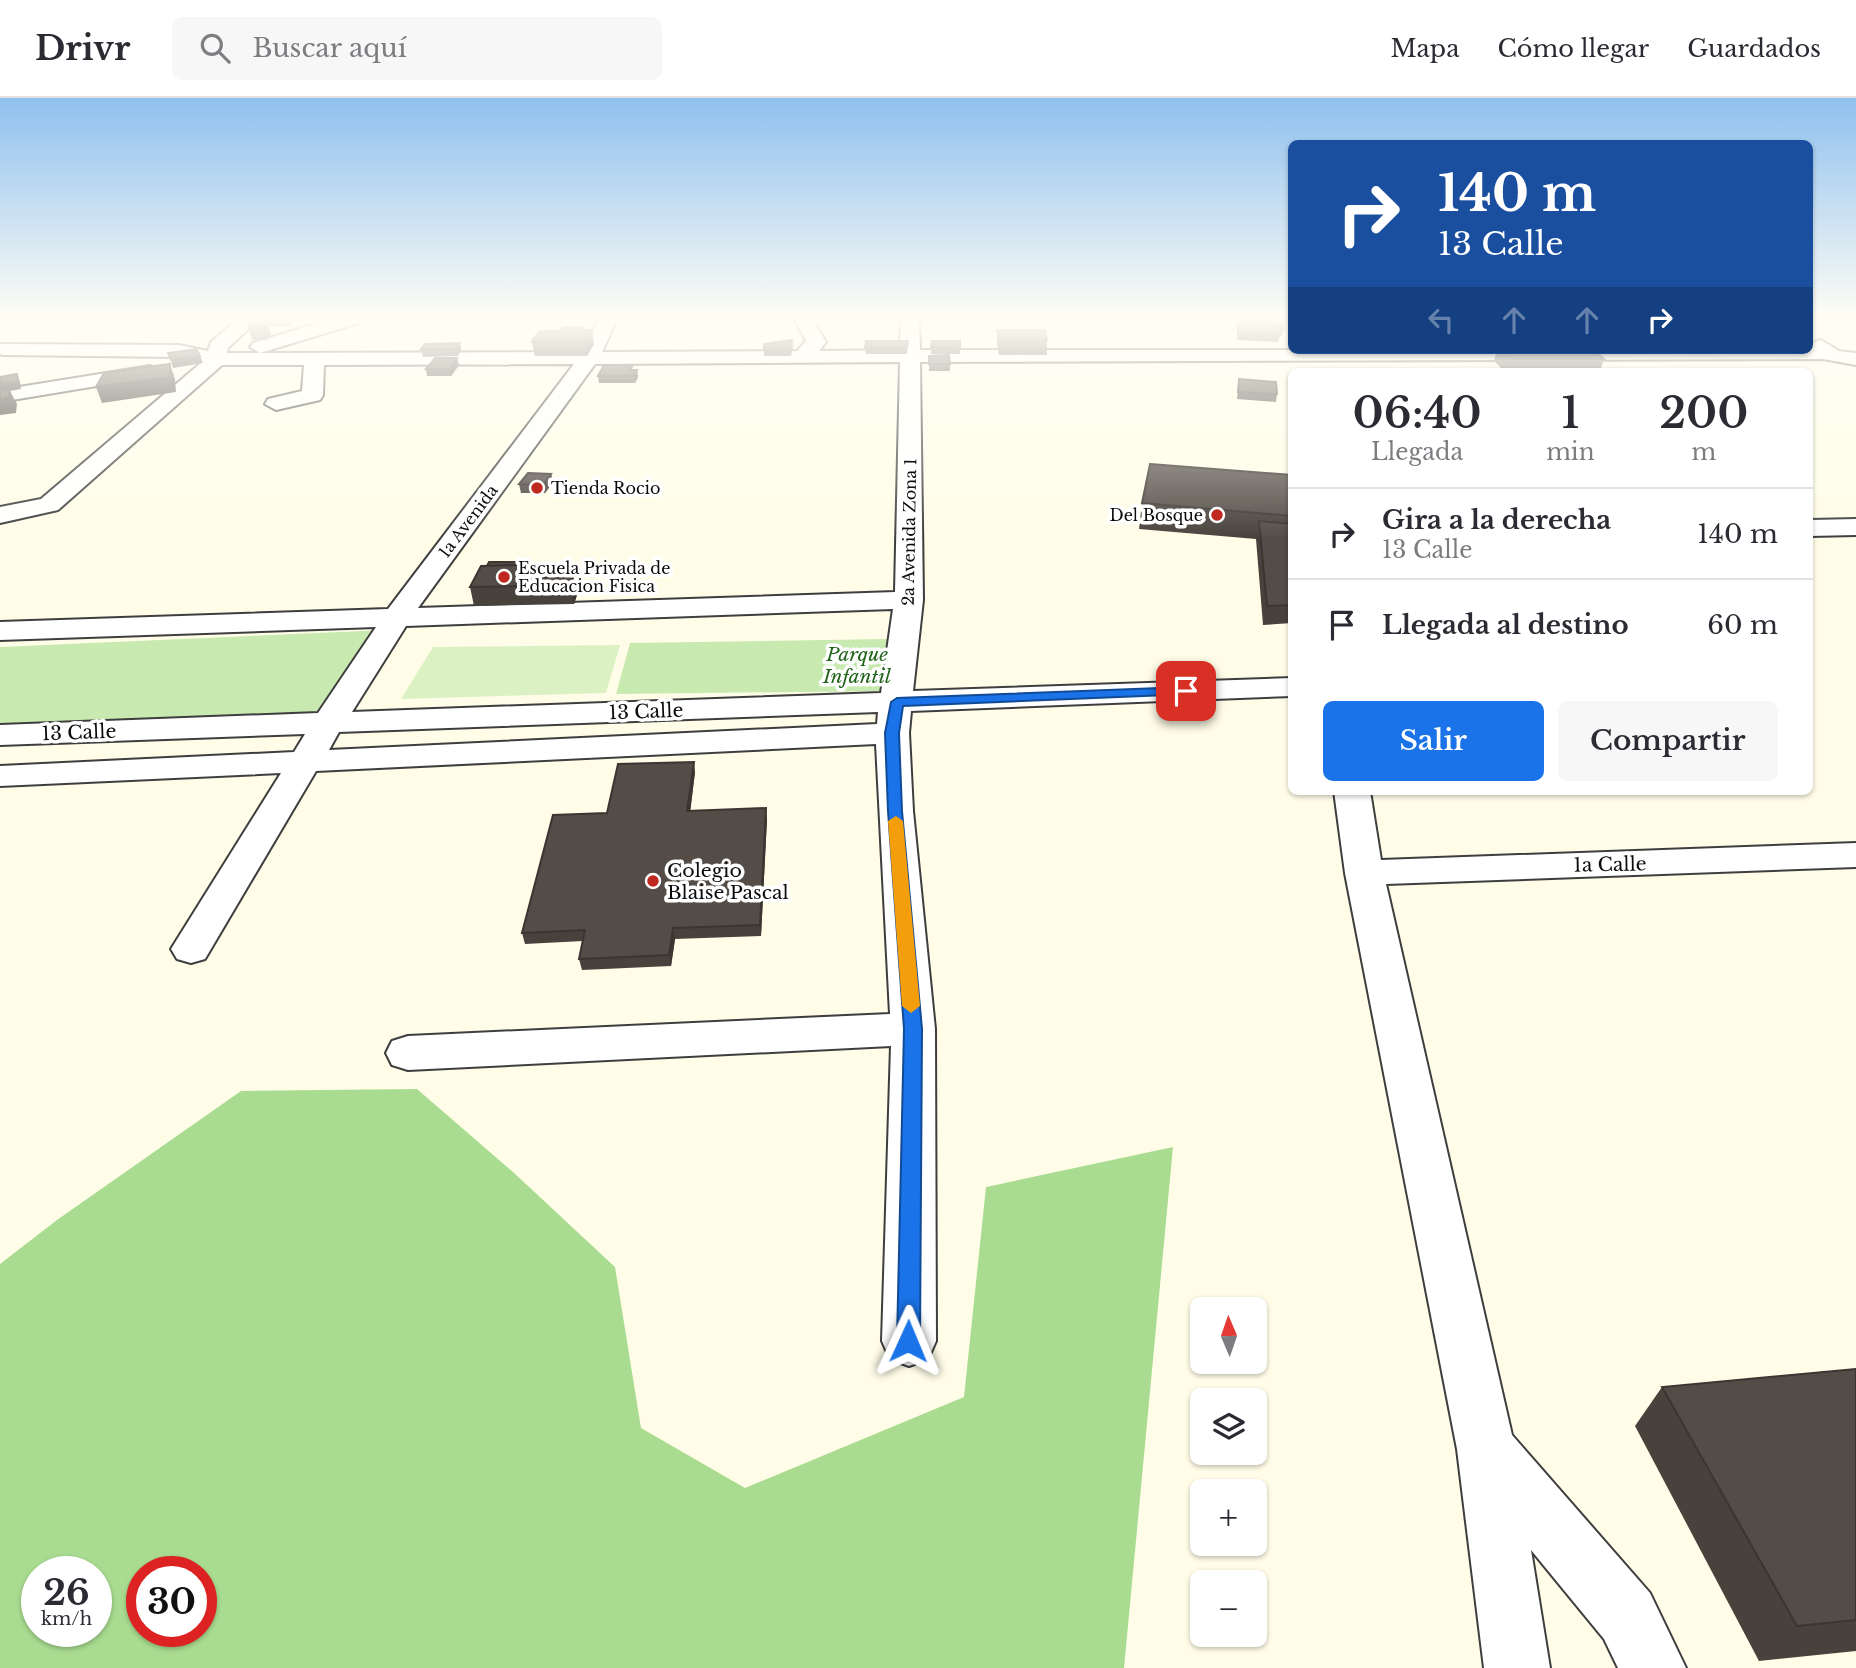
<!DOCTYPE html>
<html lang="es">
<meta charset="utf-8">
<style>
body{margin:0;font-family:"Libre Baskerville",serif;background:#f7f7f7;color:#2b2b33;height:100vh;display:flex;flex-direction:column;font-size:26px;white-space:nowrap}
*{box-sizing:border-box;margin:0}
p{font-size:23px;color:#7c7c81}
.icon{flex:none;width:38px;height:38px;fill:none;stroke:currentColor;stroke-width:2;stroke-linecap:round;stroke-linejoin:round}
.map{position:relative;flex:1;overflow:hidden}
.panel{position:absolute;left:1288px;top:270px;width:525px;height:427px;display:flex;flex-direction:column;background:#fff;border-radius:10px;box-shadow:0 2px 5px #0004}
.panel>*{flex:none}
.hud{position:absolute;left:1288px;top:42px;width:525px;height:214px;border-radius:10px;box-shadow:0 2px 5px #0004;background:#1a4fa0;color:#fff;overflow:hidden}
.needle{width:46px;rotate:358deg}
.fabs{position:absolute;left:1190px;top:1199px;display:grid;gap:14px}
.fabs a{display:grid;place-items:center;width:77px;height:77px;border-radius:10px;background:#fff;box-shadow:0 2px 5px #0004;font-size:35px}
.speed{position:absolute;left:21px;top:1458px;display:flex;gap:14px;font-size:35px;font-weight:700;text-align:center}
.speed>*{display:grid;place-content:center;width:91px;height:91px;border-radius:50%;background:#fff;box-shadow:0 2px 5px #0004;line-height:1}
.speed small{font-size:18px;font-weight:400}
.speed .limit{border:10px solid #d22;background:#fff;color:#111}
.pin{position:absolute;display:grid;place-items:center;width:60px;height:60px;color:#fff;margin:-30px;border-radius:14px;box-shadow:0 4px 10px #0006}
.me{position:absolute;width:77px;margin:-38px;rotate:1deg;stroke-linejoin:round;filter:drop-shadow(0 0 5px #0008)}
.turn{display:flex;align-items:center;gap:24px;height:147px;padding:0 35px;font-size:32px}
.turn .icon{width:91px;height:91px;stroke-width:2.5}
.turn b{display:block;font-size:49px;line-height:60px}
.lanes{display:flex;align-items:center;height:66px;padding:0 35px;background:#0003;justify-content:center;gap:35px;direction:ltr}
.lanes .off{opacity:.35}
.eta{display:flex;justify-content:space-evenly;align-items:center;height:119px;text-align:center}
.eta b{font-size:42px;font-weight:600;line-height:49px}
.button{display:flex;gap:14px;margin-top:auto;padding:14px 35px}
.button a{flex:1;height:80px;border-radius:10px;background:#1a73e8;color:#fff;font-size:28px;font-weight:600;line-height:80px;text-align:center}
.button a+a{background:#f7f7f7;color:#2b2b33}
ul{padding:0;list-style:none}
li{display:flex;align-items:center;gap:21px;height:91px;padding:0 35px;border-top:2px solid #e1e1e2}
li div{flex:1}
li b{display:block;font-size:26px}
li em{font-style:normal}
header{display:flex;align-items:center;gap:42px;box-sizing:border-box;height:98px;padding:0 35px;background:#fff;border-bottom:2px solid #e1e1e2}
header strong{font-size:33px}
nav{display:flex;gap:38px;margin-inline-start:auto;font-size:24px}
.search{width:490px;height:63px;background:#f7f7f7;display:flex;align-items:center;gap:18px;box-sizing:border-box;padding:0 24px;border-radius:10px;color:#7c7c81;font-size:26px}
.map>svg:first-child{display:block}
.green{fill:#c8eab1}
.forest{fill:#a9dc90;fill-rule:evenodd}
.pitch{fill:#dcf1c3}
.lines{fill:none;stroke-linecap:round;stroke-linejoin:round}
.minor-casing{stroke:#3e3e3e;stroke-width:4}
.minor{fill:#fff;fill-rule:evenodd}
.wall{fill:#48423d}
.shaded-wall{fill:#3b3632}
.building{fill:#544d47;stroke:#3b3632;stroke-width:2}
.route{fill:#1a73e8;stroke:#114b97;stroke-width:2}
.slow{fill:#f59e0b}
.poi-dot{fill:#bf281e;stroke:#fff;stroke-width:2.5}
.labels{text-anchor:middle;stroke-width:7;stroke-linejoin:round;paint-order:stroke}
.far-poi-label{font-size:16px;fill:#0b0b0b;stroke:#fff;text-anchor:start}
.far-street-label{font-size:16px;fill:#0b0b0b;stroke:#fff}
.park-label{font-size:19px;font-style:italic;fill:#216419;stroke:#fff}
.street-label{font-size:19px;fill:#0b0b0b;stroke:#fff}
.poi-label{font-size:19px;fill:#0b0b0b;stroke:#fff;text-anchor:start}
</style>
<header>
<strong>Drivr</strong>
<div class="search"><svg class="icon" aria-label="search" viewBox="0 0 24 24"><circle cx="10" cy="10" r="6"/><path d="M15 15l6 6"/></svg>Buscar aquí</div>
<nav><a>Mapa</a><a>Cómo llegar</a><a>Guardados</a></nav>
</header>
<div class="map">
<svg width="1856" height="1570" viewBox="0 0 1856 1570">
<rect width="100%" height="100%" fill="#fffde8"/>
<g class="green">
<polygon points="386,532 340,629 0,645 0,549"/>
<polygon points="887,541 888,593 616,596 630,545"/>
</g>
<path class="forest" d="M417,991l96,83 102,95 26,161 104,60 219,-91 22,-210 187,-40 -49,521h-1124v-404l57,-44 184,-129zM37,1474h59v59h-59zM142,1474h59v59h-59z"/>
<polygon class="pitch" points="620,547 606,595 401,601 433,549"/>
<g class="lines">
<defs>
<g id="minor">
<path d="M238,221h21l-31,29 -1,5h33l-10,-6 3,-4 78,-24h30l-2,4 -99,30 322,-1 17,-33h18l-15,33 195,-1 9,-10 -10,-19 1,-3 17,3 12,20 -7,9 81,-1 1,-31h18l1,31h890l4,-8 7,-2 18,11 17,2v12l-33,-6 -903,3 3,238 -10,91 379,-13v18l-381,15 -2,22 4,78 22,218 1,312 -8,18 -19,7 -19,-7 -8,-18 9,-295 -483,24 -16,-5 -6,-12 6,-12 16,-5 482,-22 -14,-270 -560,27 -111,188 -14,4 -14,-4 -6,-10 110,-176 -281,13v-20l294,-14 11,-18 -305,11v-20l318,-12 58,-86 -376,13v-18l388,-13 186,-245 -250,1 -1,30 -3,5 -44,10 -11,-6 3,-5 34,-8 2,-26h-82l-164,145 -58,13v-16l41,-8 161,-137 -23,-5 -176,-2 -3,-1v-10l179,1 29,6 3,-9zM900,264l-5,230 -477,16 177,-244zM893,511l-12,84 -529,19 54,-86zM878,614l-1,12 -548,26 10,-18z"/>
<polygon points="150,268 160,274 157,278 0,304 0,292"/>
<polygon points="1856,421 1856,437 1810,438 1810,422"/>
<polygon points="1334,693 1370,693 1381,762 1856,745 1856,769 1386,786 1512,1337 1650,1495 1686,1570 1618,1570 1604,1541 1531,1452 1550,1570 1484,1570 1457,1351 1345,775"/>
</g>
</defs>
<use href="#minor" class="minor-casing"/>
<use href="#minor" class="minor"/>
</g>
<g class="wall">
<polygon points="266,221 298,221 288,229 268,228"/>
<polygon points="266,222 271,236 266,242 252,242 248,228"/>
<polygon points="1237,222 1284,230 1282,237 1280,237 1278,244 1237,242"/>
<polygon points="585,232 594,246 587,258 535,258 532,244"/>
<polygon points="997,232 1047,242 1047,257 999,257 997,246"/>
<polygon points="792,242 793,249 791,258 764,258 764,251"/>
<polygon points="908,243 907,256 866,256 865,249"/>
<polygon points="932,243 960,243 960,256 931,256"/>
<polygon points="460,245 461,252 458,258 423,259 421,251"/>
<polygon points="1353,252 1386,252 1385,255 1355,255"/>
<polygon points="1412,252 1434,252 1433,256 1415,256"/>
<polygon points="1497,252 1594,252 1604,261 1600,273 1504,273 1494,263"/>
<polygon points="1605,252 1646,252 1646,253"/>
<polygon points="929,258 950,266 950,273 929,273"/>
<polygon points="459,267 451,278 427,278 426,271"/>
<polygon points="633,272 637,272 638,279 635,285 599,285 598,278"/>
<polygon points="1239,281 1277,296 1276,304 1237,301"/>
<polygon points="551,376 553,384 545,395 521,395 519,386"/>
<polygon points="1292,377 1292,525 1263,527 1256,441 1139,431 1142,405"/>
<polygon points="522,467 526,479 573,479 577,497 574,506 474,508 470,489"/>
<polygon points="695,674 690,713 767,721 761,838 675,841 671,868 582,872 579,861 583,843 525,846 522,835 607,715"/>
<polygon points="1856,1271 1856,1553 1759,1563 1635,1328 1662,1289"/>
</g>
<g class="shaded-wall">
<polygon points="285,221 298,221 288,229"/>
<polygon points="266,222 271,236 266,242 261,228"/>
<polygon points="584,229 586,241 592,232 594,246 587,258 582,232"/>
<polygon points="460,245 461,252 458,258 456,251"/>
<polygon points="200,258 203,265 173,270 171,262"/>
<polygon points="457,260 459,267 451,278 449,271"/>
<polygon points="170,266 175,281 176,294 102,305 96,289"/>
<polygon points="637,272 638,279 635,285 634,278"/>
<polygon points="17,276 20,284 21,291 10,293 17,306 16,315 0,317 0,286"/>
<polygon points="551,376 553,384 545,395 543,387"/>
<polygon points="521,464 523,470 524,467 528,485 518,484 516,475"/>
<polygon points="573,479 577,497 574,506 570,487"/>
<polygon points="694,664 695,674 689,724 687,713"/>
<polygon points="766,710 767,721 761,838 760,827"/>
<polygon points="673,830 675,841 671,868 669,857"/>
</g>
<g class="building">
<polygon points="266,222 261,228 248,228 253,223"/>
<polygon points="1237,222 1282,224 1284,230 1278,230 1280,237 1238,235"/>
<polygon points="563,229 584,229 582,232 592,232 585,243 532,244 539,233 560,233"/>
<polygon points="997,232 1045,232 1047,242 999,242"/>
<polygon points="792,242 790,250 764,251 764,246"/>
<polygon points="866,243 908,243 907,249 865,249"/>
<polygon points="932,243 960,243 960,249 931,249"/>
<polygon points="460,245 456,251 421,251 425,246"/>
<polygon points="196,251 200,258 171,262 168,255"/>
<polygon points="1501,252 1594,252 1604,261 1511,261"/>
<polygon points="949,257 950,266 929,266 929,258"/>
<polygon points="435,260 457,260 449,271 426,271"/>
<polygon points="170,266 170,279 96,289 104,275"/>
<polygon points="604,267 633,267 630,272 637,272 634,278 598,278"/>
<polygon points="17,276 18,284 0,286 0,279"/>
<polygon points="1239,281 1276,284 1277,296 1238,294"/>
<polygon points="10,291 9,299 0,301 0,293"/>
<polygon points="1150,366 1292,377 1292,418 1142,405"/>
<polygon points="528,375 551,376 543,387 519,386"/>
<polygon points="1259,423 1292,426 1292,507 1267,508"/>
<polygon points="489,464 521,464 520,467 487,468"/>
<polygon points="524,467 518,479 573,479 570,487 470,489 481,468"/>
<polygon points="694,664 687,713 766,710 760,827 673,830 669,857 579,861 585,832 522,835 553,717 607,715 618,666"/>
<polygon points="1856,1271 1856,1522 1797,1528 1662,1289"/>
</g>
<linearGradient id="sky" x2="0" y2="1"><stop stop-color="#8fc0ef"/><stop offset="0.5" stop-color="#fffef5"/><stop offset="1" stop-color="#fffef5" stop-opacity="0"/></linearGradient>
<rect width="1856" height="441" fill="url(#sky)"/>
<polygon class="route" points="1186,589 1191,590 1191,596 903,608 899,635 902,713 922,931 920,1243 916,1250 908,1253 900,1250 897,1243 904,931 888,713 885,635 891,604 897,600"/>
<polygon class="slow" points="896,718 903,723 920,908 911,915 902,908 888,723"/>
<g class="poi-dot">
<circle cx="537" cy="390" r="7"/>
<circle cx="1217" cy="417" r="7"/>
<circle cx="504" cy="479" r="7"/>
<circle cx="653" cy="783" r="7"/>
</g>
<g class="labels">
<g class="far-poi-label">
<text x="551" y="396">Tienda Rocio</text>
<text x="1203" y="423" text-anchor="end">Del Bosque</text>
<text x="518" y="476">Escuela Privada de<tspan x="518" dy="18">Educacion Fisica</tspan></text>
</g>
<g class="far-street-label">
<text transform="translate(468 423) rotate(-53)" y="6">1a Avenida</text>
<text transform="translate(909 434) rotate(-89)" y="6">2a Avenida Zona 1</text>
</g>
<g class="park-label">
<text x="857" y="563">Parque<tspan x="857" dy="22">Infantil</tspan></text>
</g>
<g class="street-label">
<text transform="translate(646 613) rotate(-2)" y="7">13 Calle</text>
<text transform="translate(79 634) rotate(-2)" y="7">13 Calle</text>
<text transform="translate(1610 766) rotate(-1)" y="7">1a Calle</text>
</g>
<g class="poi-label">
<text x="667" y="779">Colegio<tspan x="667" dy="22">Blaise Pascal</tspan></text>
</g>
</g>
</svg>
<div class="fabs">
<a><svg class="needle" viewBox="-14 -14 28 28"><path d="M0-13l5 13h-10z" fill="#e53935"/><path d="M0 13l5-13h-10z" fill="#7c7c81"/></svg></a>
<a><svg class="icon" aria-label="layers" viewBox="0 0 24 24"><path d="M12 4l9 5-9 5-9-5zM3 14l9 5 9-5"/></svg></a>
<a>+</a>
<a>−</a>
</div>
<div class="speed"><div>26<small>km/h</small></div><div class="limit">30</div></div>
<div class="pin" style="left:1186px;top:593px;background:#d93025"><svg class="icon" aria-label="arrive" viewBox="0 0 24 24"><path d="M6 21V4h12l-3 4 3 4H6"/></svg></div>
<svg class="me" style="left:908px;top:1243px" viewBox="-20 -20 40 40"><path d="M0-17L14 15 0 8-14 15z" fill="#1a73e8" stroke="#fff" stroke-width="4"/></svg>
<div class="hud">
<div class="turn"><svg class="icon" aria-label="right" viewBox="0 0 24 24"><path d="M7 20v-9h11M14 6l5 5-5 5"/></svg><div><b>140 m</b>13 Calle</div></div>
<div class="lanes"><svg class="icon off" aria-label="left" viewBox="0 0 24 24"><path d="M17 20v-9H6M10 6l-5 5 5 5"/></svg><svg class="icon off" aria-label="ahead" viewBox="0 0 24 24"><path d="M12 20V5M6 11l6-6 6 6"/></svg><svg class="icon off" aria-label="ahead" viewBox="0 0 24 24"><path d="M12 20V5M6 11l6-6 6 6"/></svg><svg class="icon" aria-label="right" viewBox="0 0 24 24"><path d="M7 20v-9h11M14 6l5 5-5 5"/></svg></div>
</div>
<section class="panel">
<div class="eta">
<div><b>06:40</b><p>Llegada</p></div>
<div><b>1</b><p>min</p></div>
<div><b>200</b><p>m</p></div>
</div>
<ul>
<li><svg class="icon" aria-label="right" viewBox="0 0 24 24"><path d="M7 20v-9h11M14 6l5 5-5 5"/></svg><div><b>Gira a la derecha</b><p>13 Calle</p></div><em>140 m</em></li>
<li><svg class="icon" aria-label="arrive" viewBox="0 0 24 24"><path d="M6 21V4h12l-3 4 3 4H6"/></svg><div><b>Llegada al destino</b></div><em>60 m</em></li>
</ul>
<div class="button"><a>Salir</a><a>Compartir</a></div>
</section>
</div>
